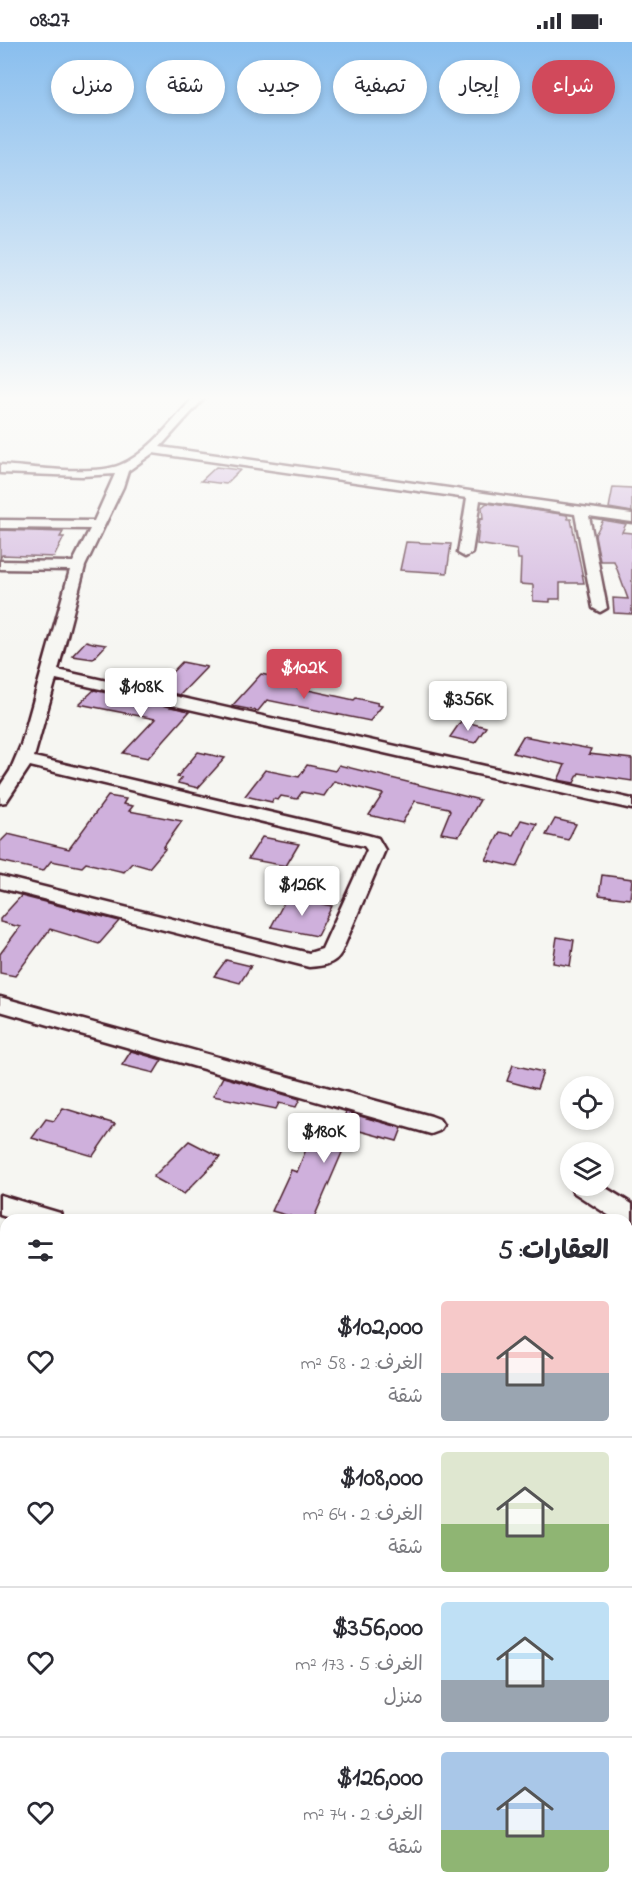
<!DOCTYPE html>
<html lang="ar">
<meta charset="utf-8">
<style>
body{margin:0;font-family:"Indie Flower","Playpen Sans Arabic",sans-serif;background:#f7f7f7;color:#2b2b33;direction:rtl;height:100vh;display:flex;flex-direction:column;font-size:22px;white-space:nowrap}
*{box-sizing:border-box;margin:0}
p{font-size:20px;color:#7c7c81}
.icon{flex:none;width:33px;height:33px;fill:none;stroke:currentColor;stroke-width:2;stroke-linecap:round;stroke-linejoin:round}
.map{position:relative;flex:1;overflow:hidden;direction:ltr}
.sheet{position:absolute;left:0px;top:1172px;width:633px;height:686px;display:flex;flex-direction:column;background:#fff;border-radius:18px 18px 0 0;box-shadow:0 3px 9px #0003;direction:rtl}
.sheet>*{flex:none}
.banner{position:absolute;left:18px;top:18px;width:597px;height:54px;direction:rtl;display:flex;gap:12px}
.fabs{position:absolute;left:560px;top:1034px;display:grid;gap:12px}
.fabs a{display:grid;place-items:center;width:54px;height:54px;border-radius:50%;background:#fff;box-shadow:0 3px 9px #0003;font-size:30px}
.price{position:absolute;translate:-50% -51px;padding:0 14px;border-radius:6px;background:#fff;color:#222;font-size:20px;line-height:39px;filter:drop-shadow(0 2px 3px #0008)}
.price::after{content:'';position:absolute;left:50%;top:36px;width:18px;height:14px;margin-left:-9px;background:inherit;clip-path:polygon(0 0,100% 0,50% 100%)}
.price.active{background:#d1495b;color:#fff}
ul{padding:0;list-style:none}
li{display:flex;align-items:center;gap:18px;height:150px;padding:0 24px}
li+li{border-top:2px solid #e1e1e2}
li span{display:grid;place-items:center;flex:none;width:168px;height:120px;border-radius:6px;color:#555}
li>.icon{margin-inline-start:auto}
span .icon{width:72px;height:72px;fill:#fffc;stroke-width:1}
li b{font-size:26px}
h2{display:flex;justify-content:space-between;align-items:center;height:72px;padding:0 24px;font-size:26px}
.tag{padding:0 21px;border-radius:27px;background:#fff;box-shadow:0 3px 9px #0003;font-size:21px;line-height:54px}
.tag.active{background:#d1495b;color:#fff}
.status{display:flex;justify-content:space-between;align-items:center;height:42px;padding:0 30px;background:#fff;direction:ltr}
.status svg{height:16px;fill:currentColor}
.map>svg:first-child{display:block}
</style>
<div class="status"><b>08:27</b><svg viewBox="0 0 49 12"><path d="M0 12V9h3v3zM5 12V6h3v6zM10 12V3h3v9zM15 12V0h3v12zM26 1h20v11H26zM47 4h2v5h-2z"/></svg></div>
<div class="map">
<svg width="632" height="1856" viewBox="0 0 632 1856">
<rect width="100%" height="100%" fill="#f6f6f2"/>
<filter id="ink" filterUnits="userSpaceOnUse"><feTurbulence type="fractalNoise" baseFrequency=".0167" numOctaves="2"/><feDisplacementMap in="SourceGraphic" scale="12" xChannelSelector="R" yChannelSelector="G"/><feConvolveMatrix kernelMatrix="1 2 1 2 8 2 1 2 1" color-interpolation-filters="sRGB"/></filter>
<g filter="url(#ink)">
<path fill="#cfb0dc" stroke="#4a1f2b" stroke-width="1.5" d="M216,425L240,428L226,442L201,439Z
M613,445L632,446V470L609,466Z
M487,461L567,473L568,477H571L584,541H560V557H550V560L533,559V543L520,542L521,517H518L517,508L477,502L480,476L483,477L482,465Z
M603,478L626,482L622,490L632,491V572L614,571L613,556L628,557L614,519H600L595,493Z
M0,488L63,490L60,495H64L54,515L2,513L0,517Z
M406,500L451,502L447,531L400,528Z
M86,599L93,601L106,603L93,617L72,614Z
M182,620L207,625L180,653L155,648Z
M261,632L280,636L276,641L354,658L356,656L378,661L377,663L382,664L370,679L267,658L258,669L232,664Z
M94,648L137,658L190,669L148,716L123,711L155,677L79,662Z
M461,679L486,685L475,701L450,695Z
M523,694L591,707L589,712L632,717V739L579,731L574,741L558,738L565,723L513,711Z
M198,710L225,716L198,746L178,741L182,736L177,735Z
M307,723L335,729L339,723L480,758L459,794L441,791L450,769L448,766L415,759L402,781L369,773L383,752L334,739L324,754L302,750L297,757L281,754L278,758L273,757L272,760L245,754L265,728L299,735Z
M108,754L126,757L123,762L133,764L129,769L182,779L163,806L165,807L149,826L132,821L124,830L86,821L82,825L51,819L43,829L0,819V800L8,792L69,807Z
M555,777L576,782L568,798L546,793Z
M521,778L537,782L517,825L486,818L500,790L513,793Z
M262,795L299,802L286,824L248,817Z
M602,833L632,837L630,857L599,853Z
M21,854L108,876L119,879L99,902L50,887L15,934L0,931V912L20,885L0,880V877Z
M287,855L332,864L317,894L271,885Z
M557,895L574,898L570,924L553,921Z
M226,918L251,924L240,941L214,934Z
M131,1009L162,1018L154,1031L122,1023Z
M513,1023L543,1030L537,1047L507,1039Z
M223,1035L300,1057L296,1065L279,1061L276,1067L213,1054Z
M63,1066L115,1082L93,1114L32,1096L46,1077L54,1079Z
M346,1070L402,1086L397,1099L356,1088L355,1093L350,1092L313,1178H303L272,1169L291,1128L297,1130L318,1077L341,1082Z
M189,1099L220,1115L184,1152L153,1135Z"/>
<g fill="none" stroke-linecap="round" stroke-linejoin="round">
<g stroke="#4a1f2b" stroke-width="5">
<path id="minor" d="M195,354H206L160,405L632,472V480L589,474L607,566L600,570L593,566L575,472L480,458L472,511L465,515L458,511L467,456L153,411L128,429L123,445L85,524L58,628L632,757V767L56,637L34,715L367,793L378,796L385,808L341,911C334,923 322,924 309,925L0,846V834L309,911L322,907L367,808L364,804L355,802L30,724L6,760L0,761V744L10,729L21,703L70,528L0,527V519L73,520L90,487L0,486V478L94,479L115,432L82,434L0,431V423C31,425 93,434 120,423C148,412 175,376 195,354Z
M0,955L431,1074L439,1077L443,1083L439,1089L431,1092L0,969Z
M570,1142L601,1143L632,1162V1185L627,1183V1178H616L573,1150Z
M0,1153L60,1171L63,1178H16L0,1173Z
M627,1316L632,1318V1344L627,1342Z
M0,1449L6,1451V1479L0,1477Z
M627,1716L632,1719V1757L627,1754Z"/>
</g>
<use href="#minor" fill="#f6f6f2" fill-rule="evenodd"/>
</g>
</g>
<linearGradient id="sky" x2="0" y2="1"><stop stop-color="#89beee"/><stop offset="0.58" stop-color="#fbfbf9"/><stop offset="1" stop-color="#fbfbf9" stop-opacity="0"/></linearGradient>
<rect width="632" height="614" fill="url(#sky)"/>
</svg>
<div class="fabs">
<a><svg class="icon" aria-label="locate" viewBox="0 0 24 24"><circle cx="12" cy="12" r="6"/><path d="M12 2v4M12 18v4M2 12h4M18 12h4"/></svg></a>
<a><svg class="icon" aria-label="layers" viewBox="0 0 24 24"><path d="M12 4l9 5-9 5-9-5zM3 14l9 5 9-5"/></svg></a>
</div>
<b class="price active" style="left:304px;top:658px">$102K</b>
<b class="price" style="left:141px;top:677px">$108K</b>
<b class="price" style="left:468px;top:690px">$356K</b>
<b class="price" style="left:302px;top:875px">$126K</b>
<b class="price" style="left:324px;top:1122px">$180K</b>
<div class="banner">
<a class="tag active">شراء</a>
<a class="tag">إيجار</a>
<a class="tag">تصفية</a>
<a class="tag">جديد</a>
<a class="tag">شقة</a>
<a class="tag">منزل</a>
</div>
<section class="sheet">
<h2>العقارات: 5<svg class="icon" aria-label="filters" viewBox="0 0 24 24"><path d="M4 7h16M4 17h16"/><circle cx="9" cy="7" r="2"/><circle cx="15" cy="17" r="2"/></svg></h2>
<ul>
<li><span style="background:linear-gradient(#f6c9c9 60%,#9aa5b1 0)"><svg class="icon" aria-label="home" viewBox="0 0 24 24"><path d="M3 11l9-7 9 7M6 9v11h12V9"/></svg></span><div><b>$102,000</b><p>الغرف: 2 · 58 m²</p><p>شقة</p></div><svg class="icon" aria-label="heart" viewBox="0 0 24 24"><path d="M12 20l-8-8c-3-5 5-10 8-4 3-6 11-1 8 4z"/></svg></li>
<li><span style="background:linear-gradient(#dfe7d0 60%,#8fb573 0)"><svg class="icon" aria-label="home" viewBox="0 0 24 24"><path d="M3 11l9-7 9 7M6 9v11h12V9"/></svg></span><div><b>$108,000</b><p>الغرف: 2 · 64 m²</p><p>شقة</p></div><svg class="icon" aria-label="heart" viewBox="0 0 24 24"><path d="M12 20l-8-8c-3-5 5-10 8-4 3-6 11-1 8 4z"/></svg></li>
<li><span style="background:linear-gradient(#bfe0f5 65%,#9aa5b1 0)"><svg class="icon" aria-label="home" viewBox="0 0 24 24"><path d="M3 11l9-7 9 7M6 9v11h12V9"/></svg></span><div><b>$356,000</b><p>الغرف: 5 · 173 m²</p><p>منزل</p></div><svg class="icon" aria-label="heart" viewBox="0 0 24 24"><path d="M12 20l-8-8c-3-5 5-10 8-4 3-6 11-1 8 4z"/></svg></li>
<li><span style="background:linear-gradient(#a9c7e8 65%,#8fb573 0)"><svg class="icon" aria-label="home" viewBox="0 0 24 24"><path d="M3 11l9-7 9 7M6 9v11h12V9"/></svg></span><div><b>$126,000</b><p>الغرف: 2 · 74 m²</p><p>شقة</p></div><svg class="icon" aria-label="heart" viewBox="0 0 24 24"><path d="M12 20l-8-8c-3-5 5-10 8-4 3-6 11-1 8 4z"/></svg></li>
</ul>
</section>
</div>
